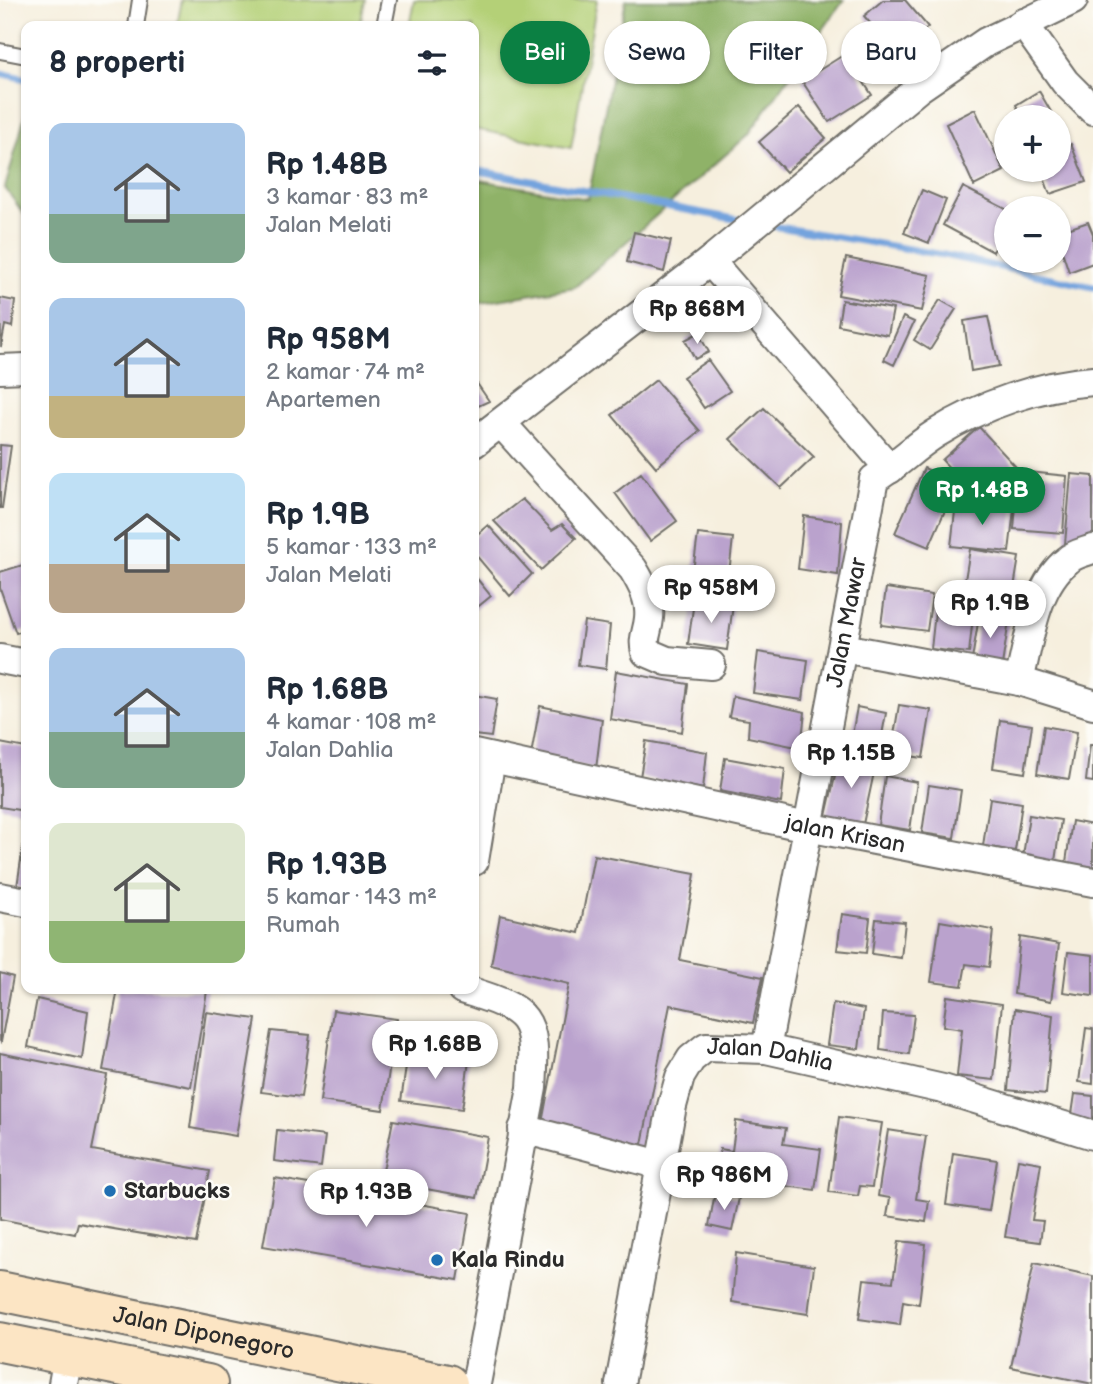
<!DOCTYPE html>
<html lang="id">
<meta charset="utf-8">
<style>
body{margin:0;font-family:"Balsamiq Sans",sans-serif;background:#f6f6f7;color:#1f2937;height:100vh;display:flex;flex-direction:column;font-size:26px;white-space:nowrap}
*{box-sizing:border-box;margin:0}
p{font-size:23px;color:#747a83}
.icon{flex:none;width:38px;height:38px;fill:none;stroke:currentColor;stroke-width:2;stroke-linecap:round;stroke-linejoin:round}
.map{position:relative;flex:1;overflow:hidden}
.sheet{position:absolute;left:21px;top:21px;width:458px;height:973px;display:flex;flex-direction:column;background:#fff;border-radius:14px;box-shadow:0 2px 5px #0004}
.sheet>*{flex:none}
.guide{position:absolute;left:500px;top:21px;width:486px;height:63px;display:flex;gap:14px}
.buttons{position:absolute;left:994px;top:105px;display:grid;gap:14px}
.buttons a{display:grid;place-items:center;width:77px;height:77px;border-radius:50%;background:#fff;box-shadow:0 2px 5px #0004;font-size:35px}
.price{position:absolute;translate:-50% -60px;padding:0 16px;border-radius:24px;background:#fff;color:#222;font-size:23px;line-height:46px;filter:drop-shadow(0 2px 4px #0008)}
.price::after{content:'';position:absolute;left:50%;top:42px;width:21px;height:16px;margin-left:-10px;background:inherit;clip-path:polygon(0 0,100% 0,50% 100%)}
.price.selected{background:#0b8043;color:#fff}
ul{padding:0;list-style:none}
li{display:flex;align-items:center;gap:21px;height:175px;padding:0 28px}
li span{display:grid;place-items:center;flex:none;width:196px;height:140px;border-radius:14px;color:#555}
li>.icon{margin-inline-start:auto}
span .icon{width:84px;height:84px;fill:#fffc;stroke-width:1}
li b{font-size:30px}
h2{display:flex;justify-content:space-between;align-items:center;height:84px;padding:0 28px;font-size:30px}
.tag{padding:0 24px;border-radius:32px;background:#fff;box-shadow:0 2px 5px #0004;font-size:24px;line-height:63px}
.tag.selected{background:#0b8043;color:#fff}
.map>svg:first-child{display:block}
</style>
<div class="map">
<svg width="1093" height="1384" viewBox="0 0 1093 1384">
<rect width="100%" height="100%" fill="#fdfcf7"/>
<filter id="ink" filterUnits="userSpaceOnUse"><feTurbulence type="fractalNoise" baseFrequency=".0143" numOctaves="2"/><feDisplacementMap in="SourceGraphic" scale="14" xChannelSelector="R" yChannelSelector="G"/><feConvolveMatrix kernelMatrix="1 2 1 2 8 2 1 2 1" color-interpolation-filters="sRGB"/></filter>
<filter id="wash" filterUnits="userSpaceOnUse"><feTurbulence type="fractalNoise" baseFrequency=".00686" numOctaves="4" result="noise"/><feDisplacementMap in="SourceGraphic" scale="28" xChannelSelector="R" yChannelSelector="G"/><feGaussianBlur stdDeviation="1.57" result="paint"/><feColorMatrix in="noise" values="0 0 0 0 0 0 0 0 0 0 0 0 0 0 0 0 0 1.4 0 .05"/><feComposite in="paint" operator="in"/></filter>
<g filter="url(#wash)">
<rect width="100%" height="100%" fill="#f6efde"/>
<path fill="#b4d077" stroke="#707e51" stroke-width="2" d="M182,0H365L360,26H177Z
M414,0H597L571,148L474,129V26H409Z"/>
<path fill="#8fb268" stroke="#5d6e4a" stroke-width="2" d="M626,0H844L748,135L575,287L474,304V179L588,199Z
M26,112V217L5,188Z"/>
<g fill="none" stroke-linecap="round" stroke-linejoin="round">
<path stroke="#73a3dd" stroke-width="7" d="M0,73L26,79
M474,170L745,221
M767,225L944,255L1093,287"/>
</g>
<g id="blocks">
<path fill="#baa2cd" d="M883,0H905L928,27L897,54L864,16Z
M845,54L872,95L829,122L802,81Z
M1039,91L1054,117H1022L1016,105Z
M799,107L826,138L786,172L759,142Z
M975,109L1004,171L974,186L946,124Z
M1071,144L1086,182L1050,194L1041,170H1059V148Z
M963,187L1006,209V228L993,252L943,225Z
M922,190L946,200L929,243L904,233Z
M1088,222L1093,234V263L1069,272L1059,242V232Z
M634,232L671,241L664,272L627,262Z
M846,258L930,275L922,311L838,295Z
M0,298L15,301L12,327L5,325L1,347Z
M842,300L893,309L888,335L838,325Z
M940,300L956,309L930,350L914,340Z
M903,317L914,322L894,365L884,360Z
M988,317L999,366L971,371L964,321Z
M698,333L709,352L695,359L685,340Z
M708,360L730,391L704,408L683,377Z
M474,379L489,401L474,408Z
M656,380L700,431L656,467L612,415Z
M764,408L814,457L781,488L730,439Z
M979,427L1016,467L979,500L942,460Z
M0,445L11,446L2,508H0Z
M924,468L957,483L929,547L895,533Z
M1019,471L1067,476L1063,533L1014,529Z
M641,473L677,521L650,541L615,493Z
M1071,474L1093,476V547L1065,544Z
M522,499L552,530L562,524L576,538L541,570L494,521Z
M956,503L1014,509L1009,552L951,546Z
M804,516L842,522L838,575L798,569Z
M488,525L532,574L510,596L474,553V537Z
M698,534L733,538L727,591L691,586Z
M970,549L1019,557L1012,600L963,592Z
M26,564V630L16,633L0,588V572Z
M474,575L491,596L474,610Z
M886,588L932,595L927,631L881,625Z
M694,601L733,605L727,650L688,644Z
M936,603L974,607L969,653L931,649Z
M980,610L1010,615L1001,671L971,666Z
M584,621L610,625L606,669L578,665Z
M758,652L808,660L803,700L753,693Z
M616,671L688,684L682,732L610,719Z
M474,695L497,699L491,737L474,735Z
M733,696L805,712L801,748L748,737L749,720L729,717Z
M899,705L931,710L923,758L891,753Z
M540,706L602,719L596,769L531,755Z
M857,707L886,713L878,757L849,752Z
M1000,720L1032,725L1025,773L993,768Z
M1044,726L1077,732L1069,779L1037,774Z
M646,741L707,752L703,789L640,777Z
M0,743L26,748L25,811L0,807Z
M1090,745H1093V782L1086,781Z
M840,755L876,763L863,824L826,816Z
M725,758L785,769L781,803L720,791Z
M885,776L917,782L910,830L878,825Z
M929,785L961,790L954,838L922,833Z
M990,798L1022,803L1015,851L983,846Z
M1029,815L1061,820L1054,868L1022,863Z
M1072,821L1093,825V874L1065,869Z
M25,832H26V889L17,887Z
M594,855L695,874L680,960L763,977L753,1023L670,1005L641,1149L541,1128L569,984L491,965L500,915L579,933Z
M842,914L870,918L866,953L837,950Z
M876,919L905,922L901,958L872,954Z
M940,921L993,930L989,967L966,964L962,986L931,982Z
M1020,937L1059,944L1051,1001L1014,994Z
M1068,952L1093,955V996L1063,992Z
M0,973L13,977L1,1042L0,1041Z
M118,989L207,991L191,1087L103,1070Z
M947,996L1002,1004L994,1080L957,1076L962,1029L943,1026Z
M37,999L88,1011L82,1059L28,1047Z
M833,1003L864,1009L859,1049L827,1045Z
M1015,1009L1053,1015L1046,1094L1008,1090Z
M333,1010L397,1019L383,1110L320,1101Z
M206,1012L256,1019L236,1136L190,1128Z
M883,1013L914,1015L909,1054L880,1050Z
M1086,1028L1093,1029V1084L1079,1082Z
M271,1031L310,1035L301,1097L261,1092Z
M0,1053L107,1075L92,1150L210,1171L196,1243L78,1223L75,1234L0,1219Z
M408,1053L469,1061L462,1109L401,1101Z
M1075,1094L1093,1096V1124L1071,1121Z
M839,1117L882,1123L872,1187L860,1186L858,1196L829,1192Z
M393,1120L488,1137L477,1198L381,1181Z
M736,1121L786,1128L783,1144L821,1149L815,1190L717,1177L720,1149L732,1151Z
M277,1130L325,1136L321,1167L274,1161Z
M888,1130L926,1136L916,1199L929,1201L926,1222L887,1216L890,1198L878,1196Z
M953,1153L997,1160L989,1211L946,1205Z
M1018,1159L1041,1163L1032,1220L1043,1221L1040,1242L1005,1237Z
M275,1178L470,1213L458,1280L263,1246Z
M715,1193L739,1198L732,1231L709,1226Z
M899,1241L926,1244L919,1304L903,1301L900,1325L859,1319L864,1279L893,1282Z
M736,1253L814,1266L808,1314L732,1302Z
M1034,1263L1093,1276V1384L1011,1367Z"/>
</g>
</g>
<g filter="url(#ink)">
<use href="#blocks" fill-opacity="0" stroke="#72706a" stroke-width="2"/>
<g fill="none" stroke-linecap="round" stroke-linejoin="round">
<g stroke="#72706a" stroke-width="18">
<path id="service" d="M136,26L140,0
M384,26L389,0
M0,51L26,56"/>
</g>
<g stroke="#72706a" stroke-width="32">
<g id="minor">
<path d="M1023,23L1065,82L1093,110"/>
<path d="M710,261L890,469"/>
<path d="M0,369L26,368"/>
<path d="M502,424L633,569C642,584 651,600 649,618C648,632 642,638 646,652L667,661L711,665"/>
<path d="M474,443L710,261L919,88L986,42L1073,0"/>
<path d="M843,648L1019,681C1029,643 1034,586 1068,560C1074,554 1085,552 1093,549"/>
<path d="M0,659L26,664"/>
<path d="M1019,681L1093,704"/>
<path id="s1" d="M474,754L807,827L1093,882"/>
<path d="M474,861L491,758"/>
<path d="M0,897L26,902"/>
<path d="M462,989C530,1010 537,1015 532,1088L476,1384"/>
<path id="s2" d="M766,1049L874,479C896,466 913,448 935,434C981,405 1039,385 1093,381"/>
<path d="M523,1129L661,1165"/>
<path d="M63,1384L68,1356"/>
<path id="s3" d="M620,1384L672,1106L680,1077L691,1059L706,1047L766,1049L943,1089L1093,1135"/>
</g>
</g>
<g stroke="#72706a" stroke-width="42">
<g id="secondary">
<path id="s4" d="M0,1291L448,1384"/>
<path d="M0,1342L208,1384"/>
</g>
</g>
<use href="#service" stroke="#fff" stroke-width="14"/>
<use href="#minor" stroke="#fff" stroke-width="28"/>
<use href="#secondary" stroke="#fce5c4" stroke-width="38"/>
</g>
</g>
<g fill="#1f6fb2" stroke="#fdfcf7" stroke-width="2.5">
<circle cx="110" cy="1191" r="7"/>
<circle cx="437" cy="1260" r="7"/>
</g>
<g text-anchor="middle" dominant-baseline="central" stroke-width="5" stroke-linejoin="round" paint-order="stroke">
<g font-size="23" fill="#2b2b2b" stroke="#fdfcf7">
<text stroke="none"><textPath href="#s2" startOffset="434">Jalan Mawar</textPath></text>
<text stroke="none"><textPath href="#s1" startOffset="380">jalan Krisan</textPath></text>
<text stroke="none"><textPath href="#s3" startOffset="418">Jalan Dahlia</textPath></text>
<text stroke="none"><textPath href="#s4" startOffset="208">Jalan Diponegoro</textPath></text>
</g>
<g font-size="23" font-weight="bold" fill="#2b2b2b" stroke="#fdfcf7" text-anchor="start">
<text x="124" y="1191">Starbucks</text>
<text x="451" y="1260">Kala Rindu</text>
</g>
</g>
</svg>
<div class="buttons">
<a>+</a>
<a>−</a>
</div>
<b class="price" style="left:697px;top:346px">Rp 868M</b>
<b class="price selected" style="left:982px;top:527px">Rp 1.48B</b>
<b class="price" style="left:711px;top:625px">Rp 958M</b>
<b class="price" style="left:990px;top:640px">Rp 1.9B</b>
<b class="price" style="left:851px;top:790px">Rp 1.15B</b>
<b class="price" style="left:435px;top:1081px">Rp 1.68B</b>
<b class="price" style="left:724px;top:1212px">Rp 986M</b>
<b class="price" style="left:366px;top:1229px">Rp 1.93B</b>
<div class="guide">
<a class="tag selected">Beli</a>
<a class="tag">Sewa</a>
<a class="tag">Filter</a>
<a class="tag">Baru</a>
</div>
<section class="sheet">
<h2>8 properti<svg class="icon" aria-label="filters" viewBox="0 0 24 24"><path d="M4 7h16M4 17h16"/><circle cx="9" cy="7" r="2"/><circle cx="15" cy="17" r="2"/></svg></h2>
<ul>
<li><span style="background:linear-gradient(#a9c7e8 65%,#7fa58c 0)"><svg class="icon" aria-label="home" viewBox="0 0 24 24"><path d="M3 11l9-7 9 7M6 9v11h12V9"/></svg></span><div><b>Rp 1.48B</b><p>3 kamar · 83 m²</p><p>Jalan Melati</p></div></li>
<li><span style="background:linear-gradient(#a9c7e8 70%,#c2b280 0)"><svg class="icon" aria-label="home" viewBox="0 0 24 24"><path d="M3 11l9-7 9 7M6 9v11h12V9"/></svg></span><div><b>Rp 958M</b><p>2 kamar · 74 m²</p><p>Apartemen</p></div></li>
<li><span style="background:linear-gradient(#bfe0f5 65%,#b9a48a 0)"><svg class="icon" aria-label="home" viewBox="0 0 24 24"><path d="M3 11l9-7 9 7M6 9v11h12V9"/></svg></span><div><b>Rp 1.9B</b><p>5 kamar · 133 m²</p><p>Jalan Melati</p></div></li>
<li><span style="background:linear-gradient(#a9c7e8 60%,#7fa58c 0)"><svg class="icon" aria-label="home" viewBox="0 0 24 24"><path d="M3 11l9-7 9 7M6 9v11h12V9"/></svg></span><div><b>Rp 1.68B</b><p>4 kamar · 108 m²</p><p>Jalan Dahlia</p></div></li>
<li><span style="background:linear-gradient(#dfe7d0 70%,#8fb573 0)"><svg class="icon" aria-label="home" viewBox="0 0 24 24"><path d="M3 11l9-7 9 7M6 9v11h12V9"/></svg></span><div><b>Rp 1.93B</b><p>5 kamar · 143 m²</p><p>Rumah</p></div></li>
</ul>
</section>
</div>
